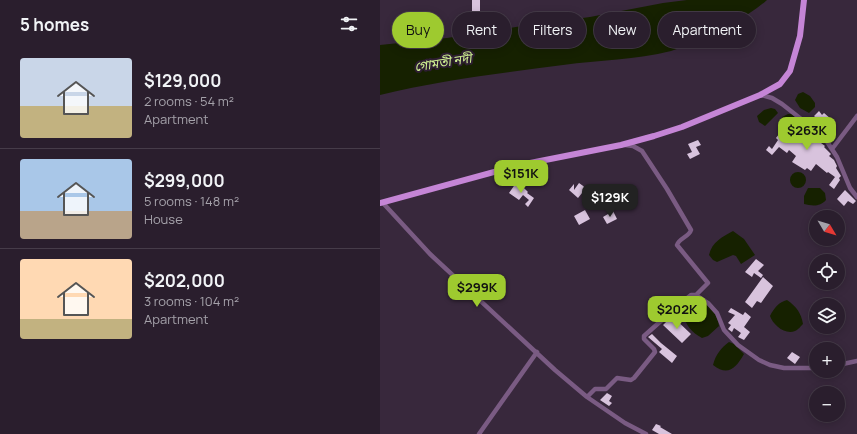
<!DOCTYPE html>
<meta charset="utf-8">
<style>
body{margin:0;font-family:Manrope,"Noto Sans Bengali",sans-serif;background:#322735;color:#f1f3f6;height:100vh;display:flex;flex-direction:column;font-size:15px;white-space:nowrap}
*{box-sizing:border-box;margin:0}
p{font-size:13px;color:#a5a2aa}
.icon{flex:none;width:22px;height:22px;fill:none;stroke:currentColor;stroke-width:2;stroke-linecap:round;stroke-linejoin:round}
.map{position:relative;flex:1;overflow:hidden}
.sheet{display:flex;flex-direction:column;background:#2a1e2d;width:380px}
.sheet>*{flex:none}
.hud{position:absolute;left:12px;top:12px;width:380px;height:36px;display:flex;gap:8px}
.needle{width:26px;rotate:128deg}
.tools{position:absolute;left:429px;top:210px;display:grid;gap:8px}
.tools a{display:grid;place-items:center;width:36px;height:36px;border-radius:50%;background:#2a1e2d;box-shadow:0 2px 10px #0003,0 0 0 1px #463c49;font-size:20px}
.price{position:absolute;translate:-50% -34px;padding:0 9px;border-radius:8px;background:#9eca2f;color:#111;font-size:13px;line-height:26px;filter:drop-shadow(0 1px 2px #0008)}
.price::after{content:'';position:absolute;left:50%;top:24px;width:12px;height:9px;margin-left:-6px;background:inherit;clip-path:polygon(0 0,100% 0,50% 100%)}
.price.current{background:#222;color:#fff}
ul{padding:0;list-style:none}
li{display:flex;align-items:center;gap:12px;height:100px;padding:0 20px}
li+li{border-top:1px solid #463c49}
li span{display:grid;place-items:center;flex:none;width:112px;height:80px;border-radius:4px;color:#555}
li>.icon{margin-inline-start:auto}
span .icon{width:48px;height:48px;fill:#fffc;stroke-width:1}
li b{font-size:17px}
h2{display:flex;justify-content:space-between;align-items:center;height:48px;padding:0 20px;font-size:17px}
.pill{padding:0 14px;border-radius:18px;background:#2a1e2d;box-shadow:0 2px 10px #0003,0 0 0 1px #463c49;font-size:14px;line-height:36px}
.pill.current{background:#9eca2f;color:#111}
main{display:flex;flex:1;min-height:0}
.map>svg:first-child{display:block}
</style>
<main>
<section class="sheet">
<h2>5 homes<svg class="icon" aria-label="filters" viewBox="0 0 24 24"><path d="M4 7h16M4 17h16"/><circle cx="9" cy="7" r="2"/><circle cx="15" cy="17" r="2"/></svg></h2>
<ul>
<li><span style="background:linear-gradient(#c9d6e8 60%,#c2b280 0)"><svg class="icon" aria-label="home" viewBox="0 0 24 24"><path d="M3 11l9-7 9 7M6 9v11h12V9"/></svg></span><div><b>$129,000</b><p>2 rooms · 54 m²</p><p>Apartment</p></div></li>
<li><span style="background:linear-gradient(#a9c7e8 65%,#b9a48a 0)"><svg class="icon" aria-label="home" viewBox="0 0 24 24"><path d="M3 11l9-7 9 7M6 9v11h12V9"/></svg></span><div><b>$299,000</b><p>5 rooms · 148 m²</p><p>House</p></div></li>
<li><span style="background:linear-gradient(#ffd9b3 75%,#c2b280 0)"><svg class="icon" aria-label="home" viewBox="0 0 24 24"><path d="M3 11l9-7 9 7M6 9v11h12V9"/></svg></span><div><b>$202,000</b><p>3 rooms · 104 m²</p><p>Apartment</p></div></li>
</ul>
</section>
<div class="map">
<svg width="477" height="434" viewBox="0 0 477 434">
<rect width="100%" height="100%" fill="#38283c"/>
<path fill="#162100" d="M307,0H387C367,18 343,28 319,39C310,43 301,48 291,51C256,60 219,60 183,65C122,73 60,80 0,95V45L67,38L142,26L210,17L283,3Z
M423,92L430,96L435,103V107L429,113L420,108L415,100L418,94Z
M391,108L395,109L398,113L385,126L379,122L377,116L384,110Z
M408,114H413L421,120L418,126L412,128L402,122V117Z
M410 180a8 8 0 1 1 16 0a8 8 0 1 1-16 0Z
M428,188H440L445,193L446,200C440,207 432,206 424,204V196Z
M353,231L364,239L375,255L361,264L356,256L353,255L337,262L333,260L329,255C332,242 342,237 353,231Z
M318,300C330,305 337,313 339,326L328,336L322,338C304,329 296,309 318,300Z
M407,300C417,307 421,313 423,324C421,326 418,330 415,331C405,335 393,325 390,316C394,308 399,302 407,300Z
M349,342L354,344L364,354C356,368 348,377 333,365C336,354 341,348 349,342Z"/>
<path fill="#d8c3dd" d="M92,0H100V29H92Z
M439,111L442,115L444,113L451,119L441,130L434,124L438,120L434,116Z
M405,126L414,133L419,127L425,131L427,128L441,140L442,141L441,143L445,146L444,147L451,154L449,156L454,160L457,166L456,168L461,176L459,178L460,180L454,189L449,185L455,177L448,172L447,173L436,164L431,171L427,168L425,170L412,162L416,156L409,150L407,153L399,147L392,155L386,150L389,146L392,149L398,140L396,138Z
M318,140L321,145L316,147L320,154L310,159L307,154L312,152L308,144Z
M136,183L141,187L142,186L148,192L147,193L154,198L148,207L145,204L149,200L143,195L139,200L129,193Z
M199,183L206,188L198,198L189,190L194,184V190Z
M210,190L218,197L223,190L228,194L220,203L207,193Z
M465,190L476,201L473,204L468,201L464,206L457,199Z
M205,210L210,219L199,225L194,216Z
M233,211L237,219L227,224L223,217Z
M376,259L384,265L378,271L383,275L381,278L374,273L372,277L365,272Z
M383,277L393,286L381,303L377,301L372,308L365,302Z
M351,308L363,315L365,312L371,317L364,327L370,332L364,340L358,337L361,333L354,328L352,332L348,329L351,325L348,323L355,315L348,312Z
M292,316L311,334L302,343L283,325Z
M272,334L281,343L297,356L292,363L279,352L282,349L268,337Z
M412,352L420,357L415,364L407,358Z
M227,393L232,396L229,401L232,403L229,406L220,400Z
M276,424L281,426L280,427L292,434H279L272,430Z"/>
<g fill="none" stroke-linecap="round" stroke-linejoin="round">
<path stroke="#7a5b83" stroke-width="4.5" d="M381,95L392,98L402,104L444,137L457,157L470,188L477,197
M245,145L253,146L262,151L287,189L311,230C309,237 299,238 297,245L328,283L316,295
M452,149L477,116
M3,203L50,254L175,370L207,397L245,423L266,434
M458,365L477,361
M207,397L215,389H226L237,378L251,380L254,378L275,352L274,349L264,339V336L300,304L311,295H316L328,303L337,313L344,330L358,345L379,360L390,365L404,368H436
M99,434L157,352"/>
<path stroke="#c585d6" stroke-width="6" d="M0,203L140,165L241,145L274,136L302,127L380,95L400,84L410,71L420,36L424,0"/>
</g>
<g text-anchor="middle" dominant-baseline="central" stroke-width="4" stroke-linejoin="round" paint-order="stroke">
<g font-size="13" font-style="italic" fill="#d1f393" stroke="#2e1e32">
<text transform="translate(63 62) rotate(-9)">গোমতী নদী</text>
</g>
</g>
</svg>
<div class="tools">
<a><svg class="needle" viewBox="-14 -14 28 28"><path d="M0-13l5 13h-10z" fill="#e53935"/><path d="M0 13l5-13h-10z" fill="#a5a2aa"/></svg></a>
<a><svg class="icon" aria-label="locate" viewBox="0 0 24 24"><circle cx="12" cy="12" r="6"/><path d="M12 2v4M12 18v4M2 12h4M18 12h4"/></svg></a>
<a><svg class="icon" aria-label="layers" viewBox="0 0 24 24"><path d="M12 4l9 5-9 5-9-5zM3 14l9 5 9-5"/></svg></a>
<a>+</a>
<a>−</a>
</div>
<b class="price" style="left:427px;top:151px">$263K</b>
<b class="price" style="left:141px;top:194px">$151K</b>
<b class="price current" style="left:230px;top:218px">$129K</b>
<b class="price" style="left:97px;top:308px">$299K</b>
<b class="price" style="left:297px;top:330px">$202K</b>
<div class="hud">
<a class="pill current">Buy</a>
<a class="pill">Rent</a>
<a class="pill">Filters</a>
<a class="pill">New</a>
<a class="pill">Apartment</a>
</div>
</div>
</main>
